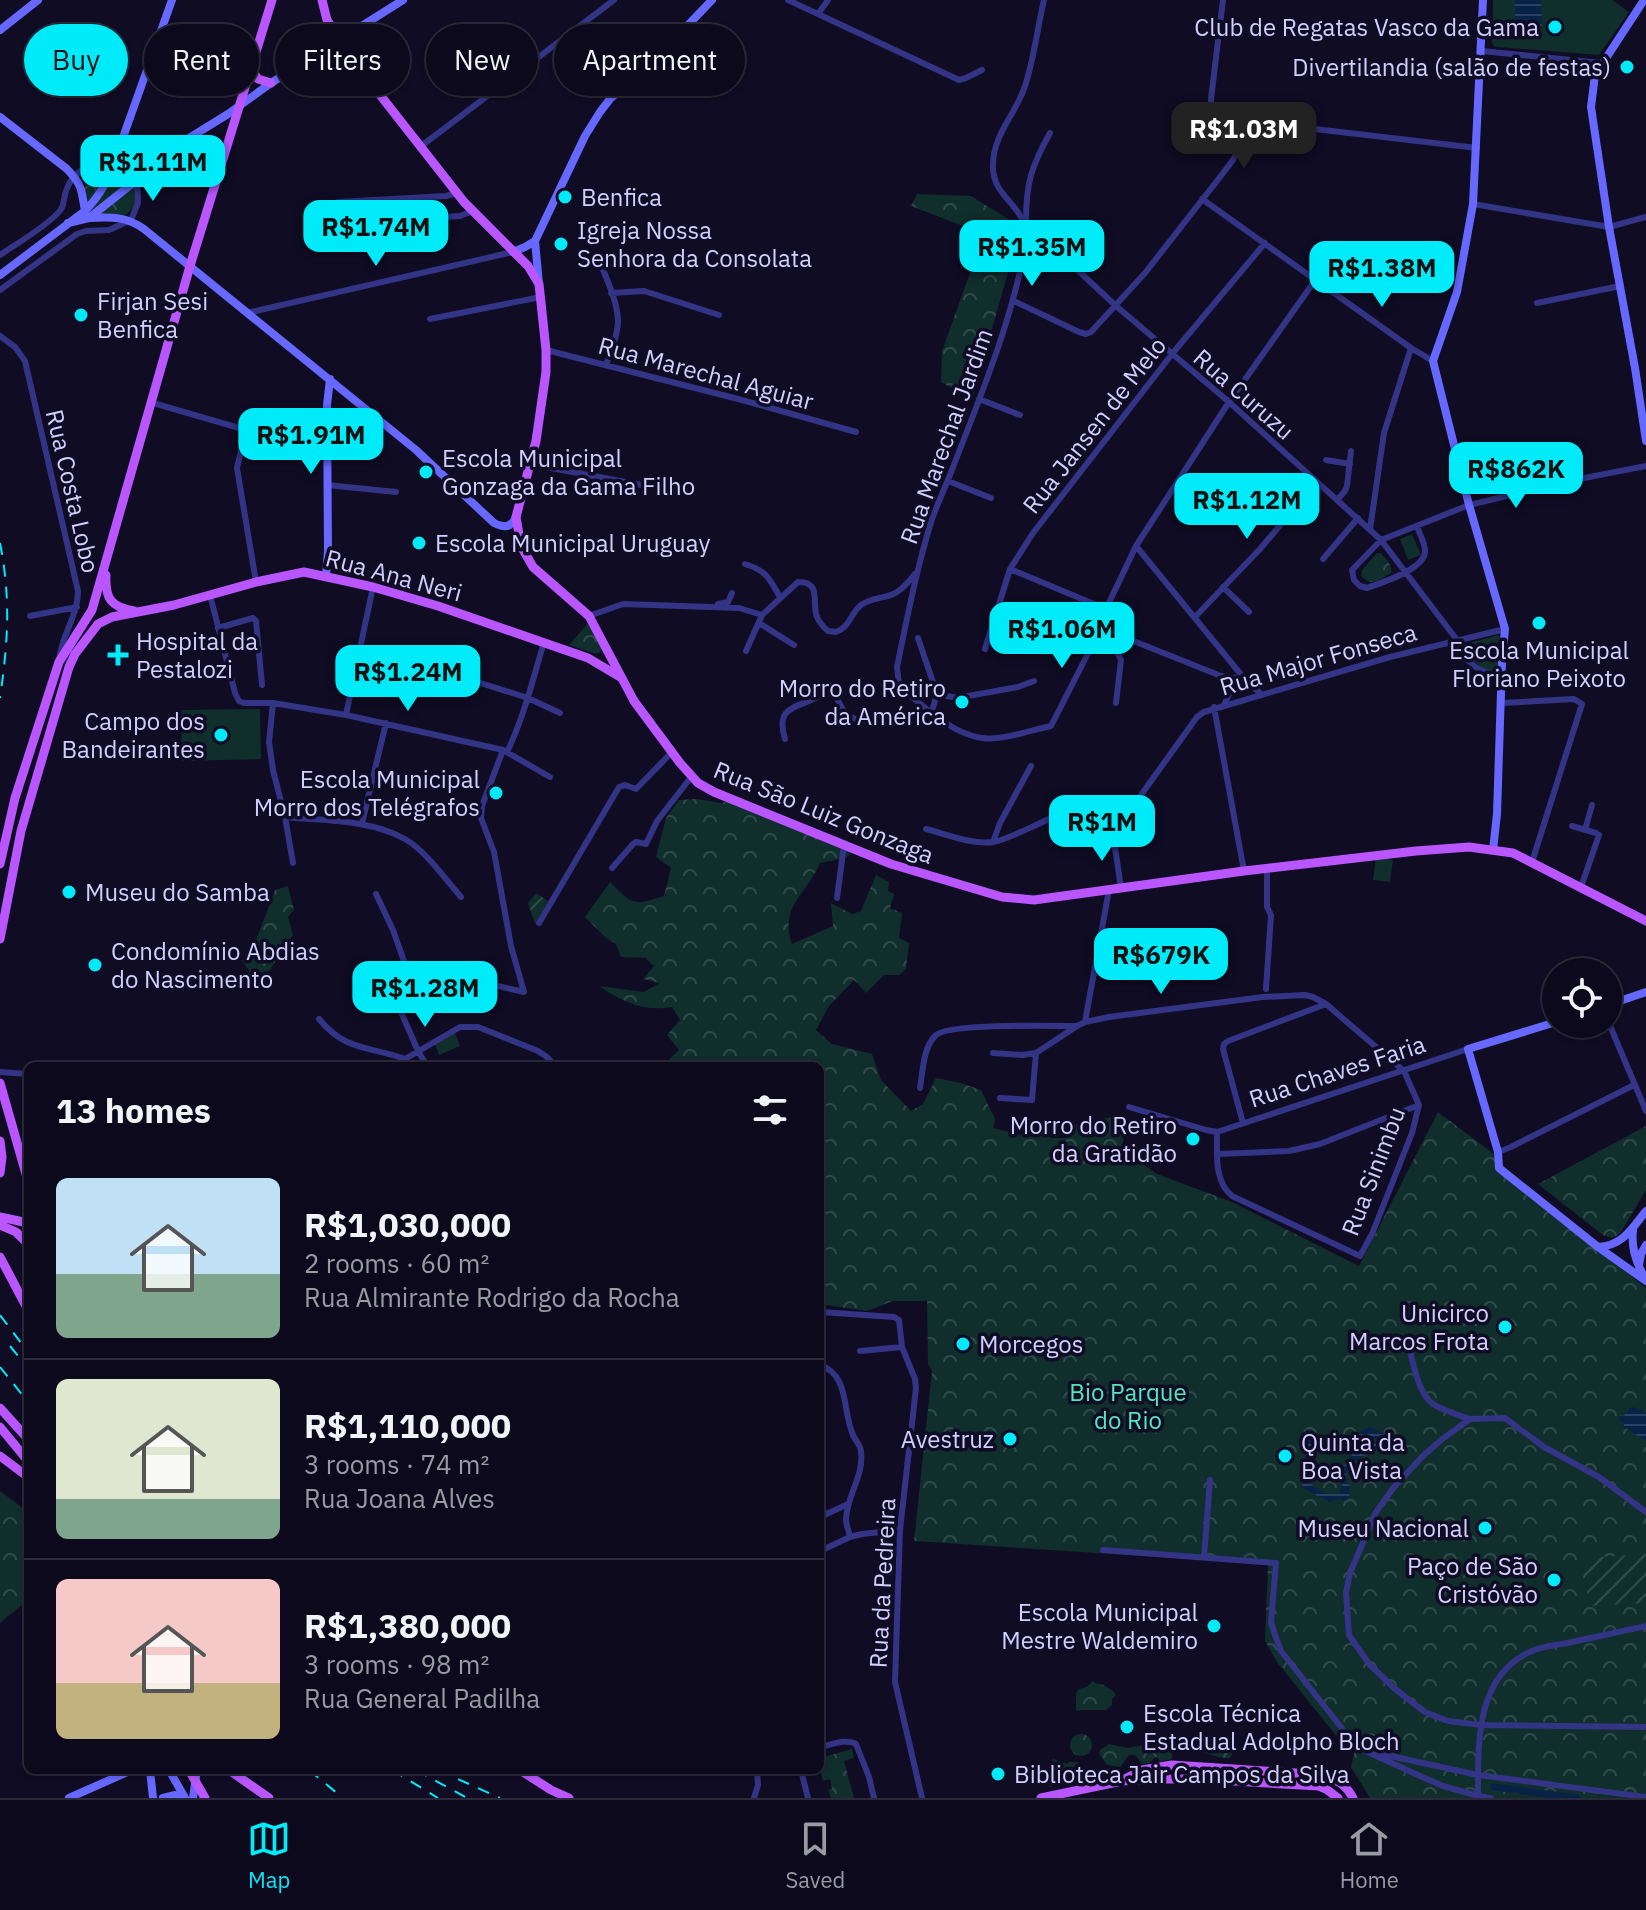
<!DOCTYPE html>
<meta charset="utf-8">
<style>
body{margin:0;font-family:"IBM Plex Sans",sans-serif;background:#191728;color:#f1f3f6;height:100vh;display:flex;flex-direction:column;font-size:30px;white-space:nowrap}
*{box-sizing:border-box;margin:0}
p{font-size:26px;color:#9a9aa3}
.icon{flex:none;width:44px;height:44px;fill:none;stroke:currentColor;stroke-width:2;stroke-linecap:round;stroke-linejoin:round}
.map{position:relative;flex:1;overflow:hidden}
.panel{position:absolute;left:24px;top:1062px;width:800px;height:712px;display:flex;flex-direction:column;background:#0b091b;border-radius:12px;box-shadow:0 2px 6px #0004,0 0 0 2px #2b2a3a}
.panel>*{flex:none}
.top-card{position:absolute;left:24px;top:24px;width:800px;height:72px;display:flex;gap:16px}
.fabs{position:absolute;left:1542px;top:958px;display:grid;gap:16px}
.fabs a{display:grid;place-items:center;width:80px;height:80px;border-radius:50%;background:#0b091b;box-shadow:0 2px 6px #0004,0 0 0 2px #2b2a3a;font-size:40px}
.price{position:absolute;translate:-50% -68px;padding:0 18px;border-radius:16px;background:#00ebfa;color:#111;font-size:26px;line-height:52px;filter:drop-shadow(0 2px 4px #0008)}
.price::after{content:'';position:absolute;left:50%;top:48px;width:24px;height:18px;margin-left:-12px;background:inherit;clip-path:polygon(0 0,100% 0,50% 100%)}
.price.selected{background:#222;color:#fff}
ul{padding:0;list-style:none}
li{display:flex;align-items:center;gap:24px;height:200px;padding:0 32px}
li+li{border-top:2px solid #2b2a3a}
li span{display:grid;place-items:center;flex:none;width:224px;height:160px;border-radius:12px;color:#555}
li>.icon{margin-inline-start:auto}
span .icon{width:96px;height:96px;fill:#fffc;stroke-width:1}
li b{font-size:34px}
h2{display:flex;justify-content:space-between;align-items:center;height:96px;padding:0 32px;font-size:34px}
.tag{padding:0 28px;border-radius:36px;background:#0b091b;box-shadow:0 2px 6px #0004,0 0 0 2px #2b2a3a;font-size:28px;line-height:72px}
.tag.selected{background:#00ebfa;color:#111}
.menu{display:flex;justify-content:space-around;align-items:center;height:112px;border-top:2px solid #2b2a3a;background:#0b091b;font-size:22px;color:#9a9aa3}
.menu a{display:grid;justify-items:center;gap:4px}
.menu .selected{color:#00ebfa}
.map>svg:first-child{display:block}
</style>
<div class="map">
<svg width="1646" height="1798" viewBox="0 0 1646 1798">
<defs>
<pattern id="forest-crowns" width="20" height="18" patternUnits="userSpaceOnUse" patternTransform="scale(2)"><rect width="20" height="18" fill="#0f2e2c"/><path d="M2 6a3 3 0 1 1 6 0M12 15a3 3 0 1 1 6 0" fill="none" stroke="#314b4c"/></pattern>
<pattern id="garden-furrows" width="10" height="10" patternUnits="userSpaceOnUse" patternTransform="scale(2)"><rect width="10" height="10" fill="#0f2e2c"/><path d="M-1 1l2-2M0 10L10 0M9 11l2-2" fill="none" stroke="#314b4c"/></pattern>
<pattern id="water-rules" width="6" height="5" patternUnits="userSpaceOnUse" patternTransform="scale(2)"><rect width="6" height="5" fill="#082247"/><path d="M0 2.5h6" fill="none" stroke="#2b4163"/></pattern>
</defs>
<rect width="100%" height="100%" fill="#0f0c24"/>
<path fill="#0f2e2c" d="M1493,0H1612L1629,12L1599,55L1498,47L1494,46L1492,42Z
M1412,534L1421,555L1408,560L1400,539Z
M260,709L261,759L182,761L181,710Z
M1376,857L1393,860L1390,882L1373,880Z
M455,1033L460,1046L439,1055L434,1042Z"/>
<path fill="url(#forest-crowns)" d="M84 192a27 27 0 1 1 54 0a27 27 0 1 1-54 0Z
M917,194L971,196L1021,227L972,399L941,382L942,351L984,234L911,206Z
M1377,553H1381C1386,559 1393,565 1391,573C1380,579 1372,588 1361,576L1362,570Z
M590,621L602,648L599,653H593L569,645Z
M1498,635L1501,639L1495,645L1500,650L1499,668L1496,672L1482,668L1466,653V644Z
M696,799L721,803L736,799L848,848L850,855L845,858L820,863C807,894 779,906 792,944L833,926L831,903L852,914L861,911L876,875L889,882L888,891L894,894L890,908L902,913L899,938L909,943L906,969L899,975H884L866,993L854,980L829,1006L816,1030L832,1044L872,1054L881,1080L911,1111L923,1104L936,1078L961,1083L981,1090L995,1119L993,1128L1029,1137L1041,1130L1051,1138H1066L1072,1125L1117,1116V1123L1124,1130L1122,1154L1137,1160L1157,1174L1232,1202L1359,1266L1438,1112L1494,1154L1497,1167L1646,1288V1798H1370L1351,1767L1355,1750L1343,1743L1334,1733L1277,1662L1265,1641L1268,1564L914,1541L932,1371L928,1364L927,1301H893L867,1311L820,1304V1066H662L679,1050L667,1035L680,1020L672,1007C646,1012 621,1002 599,986L644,992L660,983L643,979L654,966L645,958L621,957L616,944L606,938L585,917L610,882C633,905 633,906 664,896L671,868L656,857L666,818L679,800Z
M288,886L294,910L288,917L293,935L267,974L249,983V970L242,961L257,938L275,890Z
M1646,1126V1190L1621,1232C1615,1238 1612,1239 1603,1235L1538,1184Z
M0,1491L28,1512V1600L0,1623Z
M1092,1681L1097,1684H1102L1113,1691L1116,1695L1112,1699V1705L1106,1710H1082L1076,1711V1694L1079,1689L1087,1687Z
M1070 1745a11 11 0 1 1 22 0a11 11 0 1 1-22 0Z
M1171,1737L1178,1739L1192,1738L1204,1741L1234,1745L1235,1748L1230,1758H1225C1207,1756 1192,1743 1173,1750L1172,1759L1160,1762L1158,1758L1156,1757L1149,1763L1142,1764L1135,1755H1129L1120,1767L1107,1765L1099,1754L1100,1750L1109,1744L1128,1748L1149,1744L1157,1747L1163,1746L1167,1738Z
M852,1749L854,1758L844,1761L854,1798H831L828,1790L832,1789L830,1779L823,1781L820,1769V1758Z
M1053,1759L1067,1764L1069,1762H1078L1080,1767V1771L1086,1777L1050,1787L1045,1775Z"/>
<path fill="url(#garden-furrows)" d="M536,893L548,901L535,924L528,903Z
M1646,1554V1603L1588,1606L1585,1558Z"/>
<path fill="url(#water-rules)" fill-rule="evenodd" d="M1515,0H1541L1542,26H1515Z
M1633,1407L1646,1412V1441L1624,1427V1424L1619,1420L1620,1415L1624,1416L1630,1408Z
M1370,1427L1385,1434L1388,1442L1383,1449C1367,1454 1335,1464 1350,1486L1349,1497L1346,1501L1340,1499L1329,1502L1305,1489L1302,1485L1304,1482L1306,1429C1317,1433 1325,1443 1335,1444ZM1366,1434L1377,1440C1366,1454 1352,1446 1344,1467L1337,1471L1342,1485L1339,1494C1325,1495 1315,1490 1306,1479L1308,1449L1314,1442C1322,1441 1331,1448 1338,1451L1348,1443H1357L1361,1436Z"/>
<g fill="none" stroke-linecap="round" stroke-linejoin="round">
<path stroke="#082247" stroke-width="7" d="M1494,1787L1577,1798"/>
<path stroke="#343486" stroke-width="6" d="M788,0L959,80L966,78L982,70
M1044,0C1037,29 1034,61 1024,89C1014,116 992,137 993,167C993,202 1033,205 1025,248C1011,322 982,393 955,462C948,481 939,500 932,519C917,567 907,618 897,667L899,683L902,688C923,707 953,734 982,738C1001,741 1031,730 1051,726L1101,628L1106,609L1136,546L1229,402L1316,279
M1223,0L1211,99C1210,120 1229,118 1246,121L1477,148
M818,14L828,0
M1482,51L1601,63
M1050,133C1031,167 1026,183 1026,222L1115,305L1229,402L1381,540L1457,640C1466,662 1476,673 1501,675
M420,147L614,0
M1202,199L1411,348L1433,361
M338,202L446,196L457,193
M1473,204L1609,227L1646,217
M400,220L460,216L473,211
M0,255C19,242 41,230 57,214C65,207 63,200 66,191C73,168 96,162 116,157
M598,258C606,277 617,300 618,320C618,335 611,351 606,365
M0,290L77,234L86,231L109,230L131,220L138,203L137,179
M611,293L644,291L719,315
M1014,301L1079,332L1086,334L1091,332L1145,273L1220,177L1233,160L1242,141L1246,121
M1537,303L1620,286
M247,313L513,252
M430,319L541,297
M0,336L15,347L25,361L78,591C78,616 61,636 59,660
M546,350L742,400L856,432
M979,399L1020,415
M153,403L326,453
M246,430L237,468L256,582
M1326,460L1350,464
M530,464L652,487
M948,481L991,498
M327,485L396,492
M1337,500L1345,491L1347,486L1351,451
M1417,526C1419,533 1425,543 1425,551C1426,569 1381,583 1367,588L1360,586L1354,580L1352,570L1381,540L1469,505L1574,480L1646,466
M1370,529L1384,433L1411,348
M1136,546L1243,677L1262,695
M1323,559L1358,518
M745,564C767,571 769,578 780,597
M1010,569L1106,609
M1223,587L1249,612
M210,595L235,693L239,701L244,703H273L346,715L503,750L550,777
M718,604L728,602L732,593
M30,616L77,607
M589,616L623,604L739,608L762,615
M1195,617L1260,549L1317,482
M759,623L794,645
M218,628L253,618L256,621L262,685
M1101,628L1221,676L1232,678L1243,677
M1106,630L1121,660L1116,703
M918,638L937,694
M985,649L1010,569L1033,533L1172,354L1265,243
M746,651L762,615L798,582C820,582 813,598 816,614C818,621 822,626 828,631L836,632C850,627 850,614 861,605C872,597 886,599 897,592C904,588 910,580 915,574
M452,674L528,698L560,713
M273,703L269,742L273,770L285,817L293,863
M1501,703L1574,699L1582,704L1532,862
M1224,705L1231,690L1232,678
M1214,707L1244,871
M346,715L373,587
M785,739C777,712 788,709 809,701C818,697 824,693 834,693C839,702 843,714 853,718C867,725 915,716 931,714L937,694L957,698L1018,687L1034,681
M507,752C524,717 533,679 544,642
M285,817C324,821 369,819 405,839C426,851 445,879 461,897
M362,823L386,723
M1572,826L1596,833L1599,835L1581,887
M926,829C946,834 972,845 993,842C1017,839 1079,797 1096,809C1104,813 1109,827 1113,834
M1585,830L1592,805
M993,842L1000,823L1031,766
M612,868L633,844L636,842L646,844L657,821L692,776
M1121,888L1113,834L1197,717L1204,712L1390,657L1505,629
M376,894L393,930L416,995
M837,898L844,845
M539,923L619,787L625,785L636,789L672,752
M1266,989L1271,915L1267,907V869
M319,1019C346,1052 370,1046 405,1059L460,1027H478L538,1051L547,1057L555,1066
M1608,1021L1646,1111
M1085,1022L1109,890
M993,1053L1022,1055L1036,1053L1077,1026L1085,1022L1109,1017L1263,997L1305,995L1313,997L1326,1004L1404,1071L1419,1105L1412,1133L1372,1234L1360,1256L1232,1196C1214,1182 1217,1153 1217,1132
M427,1066L418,1051L398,1005C411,996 434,985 449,981C467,977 505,988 524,992L511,946L494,852L481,818L482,806L503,750
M0,1072L28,1074
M920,1088C923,1071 923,1047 936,1035C950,1023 1053,1026 1077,1026
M1000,1098L1032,1100L1036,1053
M1129,1107L1206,1130L1217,1132L1468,1049
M1243,1123L1223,1049L1224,1044L1228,1041L1326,1004
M1498,1152L1511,1147L1634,1085
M1218,1154L1289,1151L1320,1144L1419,1105
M820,1312L894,1317L899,1320L902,1347L915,1379L916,1388L900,1530L895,1682L922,1798
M1408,1344C1413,1361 1418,1394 1433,1404C1444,1411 1458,1415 1470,1419
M860,1351L902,1347
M820,1365C850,1375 842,1411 853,1435C855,1441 861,1445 861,1452C864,1476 847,1495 846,1519C846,1525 849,1531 850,1537L862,1534L900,1530
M820,1451L822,1462L820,1473
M1646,1512L1599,1477L1544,1447L1505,1418L1470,1419L1441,1440L1423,1456L1394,1487L1376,1512L1350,1573L1346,1593L1349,1635L1369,1664L1395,1689L1425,1712L1448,1721L1481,1725L1646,1727
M820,1517L848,1504
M1103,1550L1276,1563L1271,1622L1275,1635L1281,1651L1344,1731L1363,1750L1418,1775L1443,1786L1478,1796L1491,1798
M820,1551L850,1537
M1204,1557L1210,1480
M820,1696L822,1695
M820,1747C831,1745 846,1738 856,1744L869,1777L874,1798
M1377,1753L1478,1775L1646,1797
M801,1770L808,1798
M1478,1796C1478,1744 1475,1675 1532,1651C1543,1646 1556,1645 1568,1643C1594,1637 1620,1632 1646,1626
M754,1798L758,1785L757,1770"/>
<path stroke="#6668ff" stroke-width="8" d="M1483,0L1473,204L1457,292L1433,361L1469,505L1505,629L1502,662L1497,814L1493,850
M1644,0L1595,75L1591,107L1609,227L1635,368L1646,441
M0,30L38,0
M0,117L67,169C83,186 81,189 85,211
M116,158L121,166L128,168L169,149
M89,218C111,217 126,216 144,229L416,450L494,523C504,528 511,528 516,517
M68,223L89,218L148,171L173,148L228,114L271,83L403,0
M535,241L539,284
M513,252L525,247L535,241L585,136L600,112L610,99L666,48L712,0
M0,275L85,211C102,193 108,180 116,157L172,0
M326,576L328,551L327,405L330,379
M1608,1005L1646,992
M1556,1022L1468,1049L1498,1152L1499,1168L1598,1247L1646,1281
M1633,1230C1631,1247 1636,1263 1645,1278
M1598,1247C1623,1246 1632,1228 1646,1211
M1639,1265L1641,1254L1646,1245
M150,1770L153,1798
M169,1770L185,1798
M69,1798L132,1770
M163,1798L175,1795L184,1798
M193,1798L197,1770"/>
<path stroke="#b956ff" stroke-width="9" d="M322,0L327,20L359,68L464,202L528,266L539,284L546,350V372L536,441L516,517L521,546L533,567L589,616L634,701L680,763L698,783L714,792L891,864L1002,897L1034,900L1244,871L1416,851L1469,847L1513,853L1646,921
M251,69L258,79L271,83
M106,575C105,599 111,607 134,611
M0,864L15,798L59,662L92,610L190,266L272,0
M0,939L21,831L69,667L75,654L98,624L112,617L174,605L256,582L304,572L373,587L438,606L588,658L620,677
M0,1083L28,1181
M0,1141L2,1157L0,1173
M0,1217L28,1223
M0,1225L16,1232L28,1244
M0,1257L28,1310
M0,1408L28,1439
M0,1427L28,1461
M0,1456L28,1477
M189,1770L205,1798
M229,1770L269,1798
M520,1770L551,1790L569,1798
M1125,1779L1142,1770L1172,1765L1311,1774C1330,1776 1344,1781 1353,1798
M1041,1798L1122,1781L1148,1779H1199L1319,1786L1326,1789L1338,1798"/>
<path stroke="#00ebfa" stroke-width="2" stroke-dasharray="12 10" stroke-linecap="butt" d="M0,543C11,599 8,642 0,698
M0,1315L28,1352
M10,1346L28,1368
M0,1367L28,1402
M309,1770L343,1798
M392,1770L438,1798
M416,1770L467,1798
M438,1770L500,1798"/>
</g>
<g fill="#00ebfa" stroke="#0f0c24" stroke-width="3">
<circle cx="1555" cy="27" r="8"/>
<circle cx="1627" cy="67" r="8"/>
<circle cx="565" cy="197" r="8"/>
<circle cx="561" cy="244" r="8"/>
<circle cx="81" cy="315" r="8"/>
<circle cx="426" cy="472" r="8"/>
<circle cx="419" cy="543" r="8"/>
<circle cx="1539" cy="623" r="8"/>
<path d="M114 643h8v8h8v8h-8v8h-8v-8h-8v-8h8z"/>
<circle cx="962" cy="702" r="8"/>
<circle cx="221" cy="735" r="8"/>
<circle cx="496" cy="793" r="8"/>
<circle cx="69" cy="892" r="8"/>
<circle cx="95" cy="965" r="8"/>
<circle cx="1193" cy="1139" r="8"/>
<circle cx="1505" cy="1327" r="8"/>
<circle cx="963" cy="1344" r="8"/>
<circle cx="1010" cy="1439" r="8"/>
<circle cx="1285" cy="1456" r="8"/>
<circle cx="1485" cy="1528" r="8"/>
<circle cx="1554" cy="1580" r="8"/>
<circle cx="1214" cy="1626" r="8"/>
<circle cx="1127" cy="1727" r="8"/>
<circle cx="998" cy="1774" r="8"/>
</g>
<g text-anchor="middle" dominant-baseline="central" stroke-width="7" stroke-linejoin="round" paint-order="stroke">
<g font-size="24" fill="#d2cfff" stroke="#0f0c24" text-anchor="start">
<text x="1539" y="27" text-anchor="end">Club de Regatas Vasco da Gama</text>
<text x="1611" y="67" text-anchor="end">Divertilandia (salão de festas)</text>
<text x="581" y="197">Benfica</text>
<text x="577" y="230">Igreja Nossa<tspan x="577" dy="28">Senhora da Consolata</tspan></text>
<text x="97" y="301">Firjan Sesi<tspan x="97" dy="28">Benfica</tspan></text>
<text x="442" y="458">Escola Municipal<tspan x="442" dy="28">Gonzaga da Gama Filho</tspan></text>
<text x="435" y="543">Escola Municipal Uruguay</text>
<text x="136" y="641">Hospital da<tspan x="136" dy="28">Pestalozi</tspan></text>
<text x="1539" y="650" text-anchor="middle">Escola Municipal<tspan x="1539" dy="28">Floriano Peixoto</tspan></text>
<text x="946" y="688" text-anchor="end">Morro do Retiro<tspan x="946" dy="28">da América</tspan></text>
<text x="205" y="721" text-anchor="end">Campo dos<tspan x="205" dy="28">Bandeirantes</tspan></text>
<text x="480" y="779" text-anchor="end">Escola Municipal<tspan x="480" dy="28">Morro dos Telégrafos</tspan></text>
<text x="85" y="892">Museu do Samba</text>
<text x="111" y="951">Condomínio Abdias<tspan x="111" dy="28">do Nascimento</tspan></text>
<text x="1177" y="1125" text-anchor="end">Morro do Retiro<tspan x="1177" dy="28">da Gratidão</tspan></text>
<text x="1489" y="1313" text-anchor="end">Unicirco<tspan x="1489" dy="28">Marcos Frota</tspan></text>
<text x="979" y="1344">Morcegos</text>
<text x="994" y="1439" text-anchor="end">Avestruz</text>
<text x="1301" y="1442">Quinta da<tspan x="1301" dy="28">Boa Vista</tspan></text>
<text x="1469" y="1528" text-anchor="end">Museu Nacional</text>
<text x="1538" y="1566" text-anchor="end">Paço de São<tspan x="1538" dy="28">Cristóvão</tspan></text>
<text x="1198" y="1612" text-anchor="end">Escola Municipal<tspan x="1198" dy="28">Mestre Waldemiro</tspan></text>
<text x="1143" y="1713">Escola Técnica<tspan x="1143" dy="28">Estadual Adolpho Bloch</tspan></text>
<text x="1014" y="1774">Biblioteca Jair Campos da Silva</text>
</g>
<g font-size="24" fill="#d2cfff" stroke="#0f0c24">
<text transform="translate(706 373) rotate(15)">Rua Marechal Aguiar</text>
<text transform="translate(1244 394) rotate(41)">Rua Curuzu</text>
<text transform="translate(1094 425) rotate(-52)">Rua Jansen de Melo</text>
<text transform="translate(946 436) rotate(-70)">Rua Marechal Jardim</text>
<text transform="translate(73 491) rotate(77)">Rua Costa Lobo</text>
<text transform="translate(394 575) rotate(15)">Rua Ana Neri</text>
<text transform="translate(1318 659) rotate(-16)">Rua Major Fonseca</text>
<text transform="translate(824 812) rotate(22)">Rua São Luiz Gonzaga</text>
<text transform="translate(1337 1071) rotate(-18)">Rua Chaves Faria</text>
<text transform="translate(1373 1171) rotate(-69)">Rua Sinimbu</text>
<text transform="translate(882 1583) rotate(-87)">Rua da Pedreira</text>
</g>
<g font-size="24" fill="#52e7bc" stroke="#0f0c24">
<text x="1128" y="1392">Bio Parque<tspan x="1128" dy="28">do Rio</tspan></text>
</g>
</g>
</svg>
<div class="fabs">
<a><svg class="icon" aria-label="locate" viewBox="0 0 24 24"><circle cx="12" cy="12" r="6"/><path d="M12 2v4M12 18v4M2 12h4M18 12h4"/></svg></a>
</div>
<b class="price selected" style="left:1244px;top:170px">R$1.03M</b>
<b class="price" style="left:153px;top:203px">R$1.11M</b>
<b class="price" style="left:376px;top:268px">R$1.74M</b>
<b class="price" style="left:1032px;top:288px">R$1.35M</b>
<b class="price" style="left:1382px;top:309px">R$1.38M</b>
<b class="price" style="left:311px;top:476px">R$1.91M</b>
<b class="price" style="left:1516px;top:510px">R$862K</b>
<b class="price" style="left:1247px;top:541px">R$1.12M</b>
<b class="price" style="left:1062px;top:670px">R$1.06M</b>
<b class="price" style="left:408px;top:713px">R$1.24M</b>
<b class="price" style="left:1102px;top:863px">R$1M</b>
<b class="price" style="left:1161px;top:996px">R$679K</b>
<b class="price" style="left:425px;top:1029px">R$1.28M</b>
<div class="top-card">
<a class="tag selected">Buy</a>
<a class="tag">Rent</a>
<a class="tag">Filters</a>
<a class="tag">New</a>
<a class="tag">Apartment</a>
</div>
<section class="panel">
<h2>13 homes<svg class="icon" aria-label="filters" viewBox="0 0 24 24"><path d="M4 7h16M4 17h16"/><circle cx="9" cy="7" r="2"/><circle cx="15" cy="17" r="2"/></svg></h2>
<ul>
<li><span style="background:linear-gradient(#bfe0f5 60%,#7fa58c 0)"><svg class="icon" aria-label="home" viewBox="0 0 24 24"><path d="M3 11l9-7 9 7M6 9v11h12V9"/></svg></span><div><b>R$1,030,000</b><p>2 rooms · 60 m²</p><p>Rua Almirante Rodrigo da Rocha</p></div></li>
<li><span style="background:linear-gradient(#dfe7d0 75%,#7fa58c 0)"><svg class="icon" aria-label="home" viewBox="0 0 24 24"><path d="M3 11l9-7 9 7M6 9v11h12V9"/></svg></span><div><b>R$1,110,000</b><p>3 rooms · 74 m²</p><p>Rua Joana Alves</p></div></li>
<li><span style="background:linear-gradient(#f6c9c9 65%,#c2b280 0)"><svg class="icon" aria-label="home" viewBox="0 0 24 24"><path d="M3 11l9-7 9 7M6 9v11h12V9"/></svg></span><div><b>R$1,380,000</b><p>3 rooms · 98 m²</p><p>Rua General Padilha</p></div></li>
</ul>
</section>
</div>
<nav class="menu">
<a class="selected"><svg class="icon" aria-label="map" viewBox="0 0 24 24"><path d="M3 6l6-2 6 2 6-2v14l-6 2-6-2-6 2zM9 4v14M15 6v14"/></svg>Map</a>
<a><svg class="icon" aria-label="saved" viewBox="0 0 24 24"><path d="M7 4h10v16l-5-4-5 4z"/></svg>Saved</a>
<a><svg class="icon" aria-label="home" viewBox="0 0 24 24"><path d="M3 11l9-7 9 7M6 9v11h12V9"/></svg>Home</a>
</nav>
